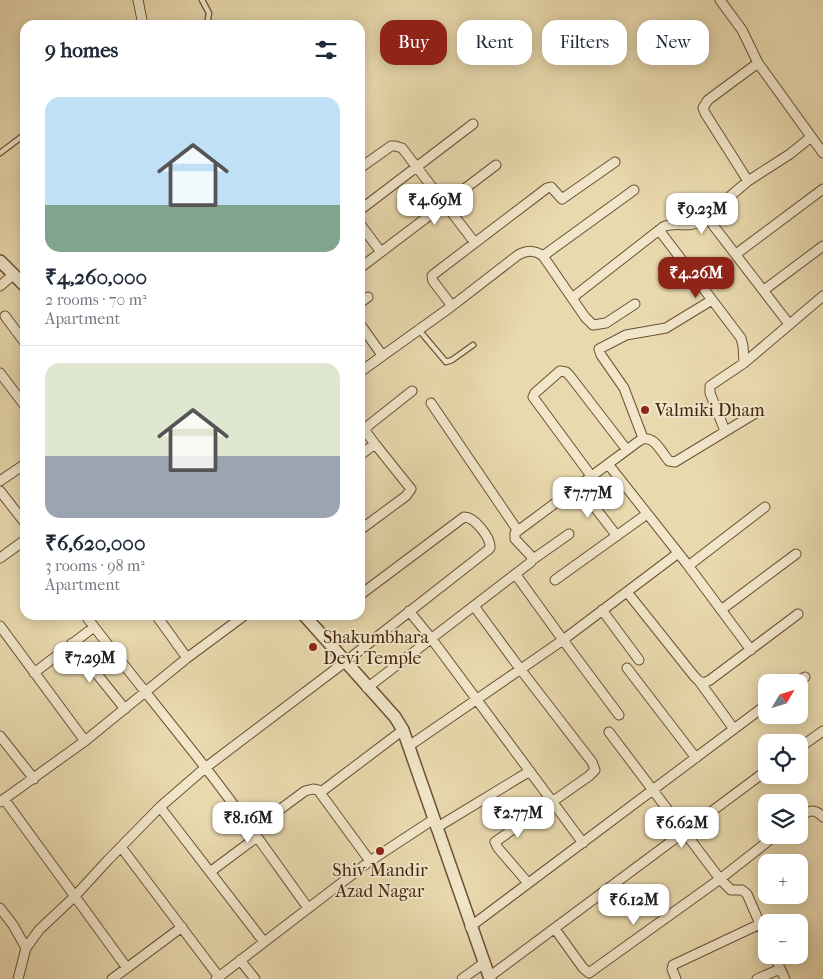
<!DOCTYPE html>
<meta charset="utf-8">
<style>
body{margin:0;font-family:"IM FELL French Canon",serif;background:#f2f2f3;color:#1f2937;height:100vh;display:flex;flex-direction:column;font-size:19px;white-space:nowrap}
*{box-sizing:border-box;margin:0}
p{font-size:16px;color:#747a83}
.icon{flex:none;width:28px;height:28px;fill:none;stroke:currentColor;stroke-width:2;stroke-linecap:round;stroke-linejoin:round}
.map{position:relative;flex:1;overflow:hidden}
.side{position:absolute;left:20px;top:20px;width:345px;height:600px;display:flex;flex-direction:column;background:#fff;border-radius:15px;box-shadow:0 2px 12px #0003}
.side>*{flex:none}
.banner{position:absolute;left:380px;top:20px;width:368px;height:45px;display:flex;gap:10px}
.needle{width:32px;rotate:52deg}
.tools{position:absolute;left:758px;top:674px;display:grid;gap:10px}
.tools a{display:grid;place-items:center;width:50px;height:50px;border-radius:10px;background:#fff;box-shadow:0 2px 12px #0003;font-size:25px}
.price{position:absolute;translate:-50% -42px;padding:0 11px;border-radius:10px;background:#fff;color:#222;font-size:16px;line-height:32px;filter:drop-shadow(0 1px 2px #0008)}
.price::after{content:'';position:absolute;left:50%;top:30px;width:15px;height:11px;margin-left:-8px;background:inherit;clip-path:polygon(0 0,100% 0,50% 100%)}
.price.on{background:#8f2418;color:#fff}
ul{padding:0;list-style:none}
li{display:grid;align-content:center;gap:10px;height:265px;padding:0 25px}
li+li{border-top:1px solid #e0e1e3}
li span{display:grid;place-items:center;height:155px;border-radius:15px;color:#555}
li>.icon{margin-inline-start:auto}
span .icon{width:90px;height:90px;fill:#fffc;stroke-width:1}
li b{font-size:21px}
h2{display:flex;justify-content:space-between;align-items:center;height:60px;padding:0 25px;font-size:21px}
.chip{padding:0 18px;border-radius:15px;background:#fff;box-shadow:0 2px 12px #0003;font-size:18px;line-height:45px}
.chip.on{background:#8f2418;color:#fff}
.map>svg:first-child{display:block}
</style>
<div class="map">
<svg width="823" height="979" viewBox="0 0 823 979">
<rect width="100%" height="100%" fill="#e9d9ae"/>
<filter id="stains"><feTurbulence type="fractalNoise" baseFrequency=".004" numOctaves="4"/><feColorMatrix values="0 0 0 0 .2 0 0 0 0 .09 0 0 0 0 .02 0 0 0 .5 -.17"/></filter>
<radialGradient id="worn" r=".72"><stop offset=".6" stop-color="#630" stop-opacity="0"/><stop offset="1" stop-color="#630" stop-opacity=".3"/></radialGradient>
<g fill="none" stroke-linecap="round" stroke-linejoin="round">
<g stroke="#6b5134" stroke-width="7">
<path id="service" d="M202,0L209,13L207,25
M0,153L24,135
M419,330L446,362L452,360L473,345"/>
</g>
<g stroke="#6b5134" stroke-width="11">
<path id="minor" d="M138,0L143,25
M720,0L742,30L758,63L823,153
M360,168L391,146H395L402,148L475,243
M748,181L705,113L703,108L708,100L758,63
M360,210L473,124
M706,216L789,324
M360,224L381,252
M659,230L741,338L743,346L744,363
M736,254L823,189
M543,256L634,190
M360,268L496,165
M0,286L14,274
M764,290L823,246
M572,298L663,227C676,221 689,229 701,221L748,181L790,154L811,137
M360,303L368,297
M452,306L433,281L432,276L434,274L547,188L551,187L562,199L615,162
M5,316L25,343
M360,324L382,355
M360,372L452,306L518,255C528,250 535,250 543,256L585,317L593,325L606,323L635,304
M0,373L25,406
M431,403L518,531
M725,431L710,393V386L744,363L823,296
M643,438L624,388L601,355L599,349L626,335L666,328L712,300
M360,455L375,444L366,432V428L369,425L412,391
M608,464L687,564H691L696,560L765,507
M592,477L533,397L535,393L560,371L566,372L570,376L627,450
M0,481L25,464
M579,487L617,536
M0,491L25,523
M360,530L406,496L411,489L375,444
M0,558L25,540
M532,560L569,534
M687,564L751,650
M516,575L563,640L677,554
M555,580L647,514
M627,592L694,676L699,681L704,683L710,680L798,614
M474,606L521,670L592,762L595,770L589,776L495,842L498,848L528,883
M602,610L639,660
M721,610L796,554
M409,611L431,638L583,843
M85,615C124,666 165,716 205,767C241,813 274,861 308,908
M156,615L187,658
M0,626L85,741
M72,643L125,709
M627,668L696,758
M34,673L94,627
M699,681L734,729
M797,682L805,677
M367,688L531,562L532,557L515,539V533L639,441C653,432 661,452 669,461L675,462L759,411
M609,732L720,879L776,835
M0,736L34,779
M409,746L563,640L619,715
M799,748L823,731
M321,792L403,730
M4,799L127,968
M0,802L85,741L187,658L245,615
M160,807L264,942
M799,818C808,810 814,808 823,817
M436,828L530,771
M252,830L305,791L313,789L318,790L370,861
M121,847L219,977
M210,872L257,837
M0,908L13,925L26,948
M470,927L766,705
M555,929L583,968L589,973L720,879L731,890H742L747,894L766,938
M774,955L785,979
M240,960L255,979
M489,977L766,771
M18,979L26,948L39,930L74,897L108,860L160,807L205,768L345,662L488,550L490,548C491,538 475,517 464,517L360,595
M112,979L182,927
M216,979L370,861L434,819
M462,979L484,963
M676,979L672,969L673,965L760,924
M757,979L780,969"/>
</g>
<g stroke="#6b5134" stroke-width="14">
<path id="tertiary" d="M0,261L25,286
M304,615L395,717L403,730L490,979"/>
</g>
<use href="#service" stroke="#f1e6ca" stroke-width="4.5"/>
<use href="#minor" stroke="#f1e6ca" stroke-width="9"/>
<use href="#tertiary" stroke="#f1e6ca" stroke-width="11"/>
</g>
<g fill="#8f2418" stroke="#f1e6ca" stroke-width="2">
<circle cx="645" cy="410" r="5"/>
<circle cx="313" cy="647" r="5"/>
<circle cx="380" cy="851" r="5"/>
</g>
<g text-anchor="middle" dominant-baseline="central" stroke-width="4" stroke-linejoin="round" paint-order="stroke">
<g font-size="18" fill="#41240c" stroke="#f1e6ca" text-anchor="start">
<text x="655" y="410">Valmiki Dham</text>
<text x="323" y="637">Shakumbhara<tspan x="323" dy="21">Devi Temple</tspan></text>
<text x="380" y="870" text-anchor="middle">Shiv Mandir<tspan x="380" dy="21">Azad Nagar</tspan></text>
</g>
</g>
<rect width="100%" height="100%" filter="url(#stains)"/>
<rect width="100%" height="100%" fill="url(#worn)"/>
</svg>
<div class="tools">
<a><svg class="needle" viewBox="-14 -14 28 28"><path d="M0-13l5 13h-10z" fill="#e53935"/><path d="M0 13l5-13h-10z" fill="#747a83"/></svg></a>
<a><svg class="icon" aria-label="locate" viewBox="0 0 24 24"><circle cx="12" cy="12" r="6"/><path d="M12 2v4M12 18v4M2 12h4M18 12h4"/></svg></a>
<a><svg class="icon" aria-label="layers" viewBox="0 0 24 24"><path d="M12 4l9 5-9 5-9-5zM3 14l9 5 9-5"/></svg></a>
<a>+</a>
<a>−</a>
</div>
<b class="price" style="left:435px;top:226px">₹4.69M</b>
<b class="price" style="left:702px;top:235px">₹9.23M</b>
<b class="price on" style="left:696px;top:299px">₹4.26M</b>
<b class="price" style="left:588px;top:519px">₹7.77M</b>
<b class="price" style="left:90px;top:684px">₹7.29M</b>
<b class="price" style="left:518px;top:839px">₹2.77M</b>
<b class="price" style="left:248px;top:844px">₹8.16M</b>
<b class="price" style="left:682px;top:849px">₹6.62M</b>
<b class="price" style="left:634px;top:926px">₹6.12M</b>
<div class="banner">
<a class="chip on">Buy</a>
<a class="chip">Rent</a>
<a class="chip">Filters</a>
<a class="chip">New</a>
</div>
<section class="side">
<h2>9 homes<svg class="icon" aria-label="filters" viewBox="0 0 24 24"><path d="M4 7h16M4 17h16"/><circle cx="9" cy="7" r="2"/><circle cx="15" cy="17" r="2"/></svg></h2>
<ul>
<li><span style="background:linear-gradient(#bfe0f5 70%,#7fa58c 0)"><svg class="icon" aria-label="home" viewBox="0 0 24 24"><path d="M3 11l9-7 9 7M6 9v11h12V9"/></svg></span><div><b>₹4,260,000</b><p>2 rooms · 70 m²</p><p>Apartment</p></div></li>
<li><span style="background:linear-gradient(#dfe7d0 60%,#9aa5b1 0)"><svg class="icon" aria-label="home" viewBox="0 0 24 24"><path d="M3 11l9-7 9 7M6 9v11h12V9"/></svg></span><div><b>₹6,620,000</b><p>3 rooms · 98 m²</p><p>Apartment</p></div></li>
</ul>
</section>
</div>
